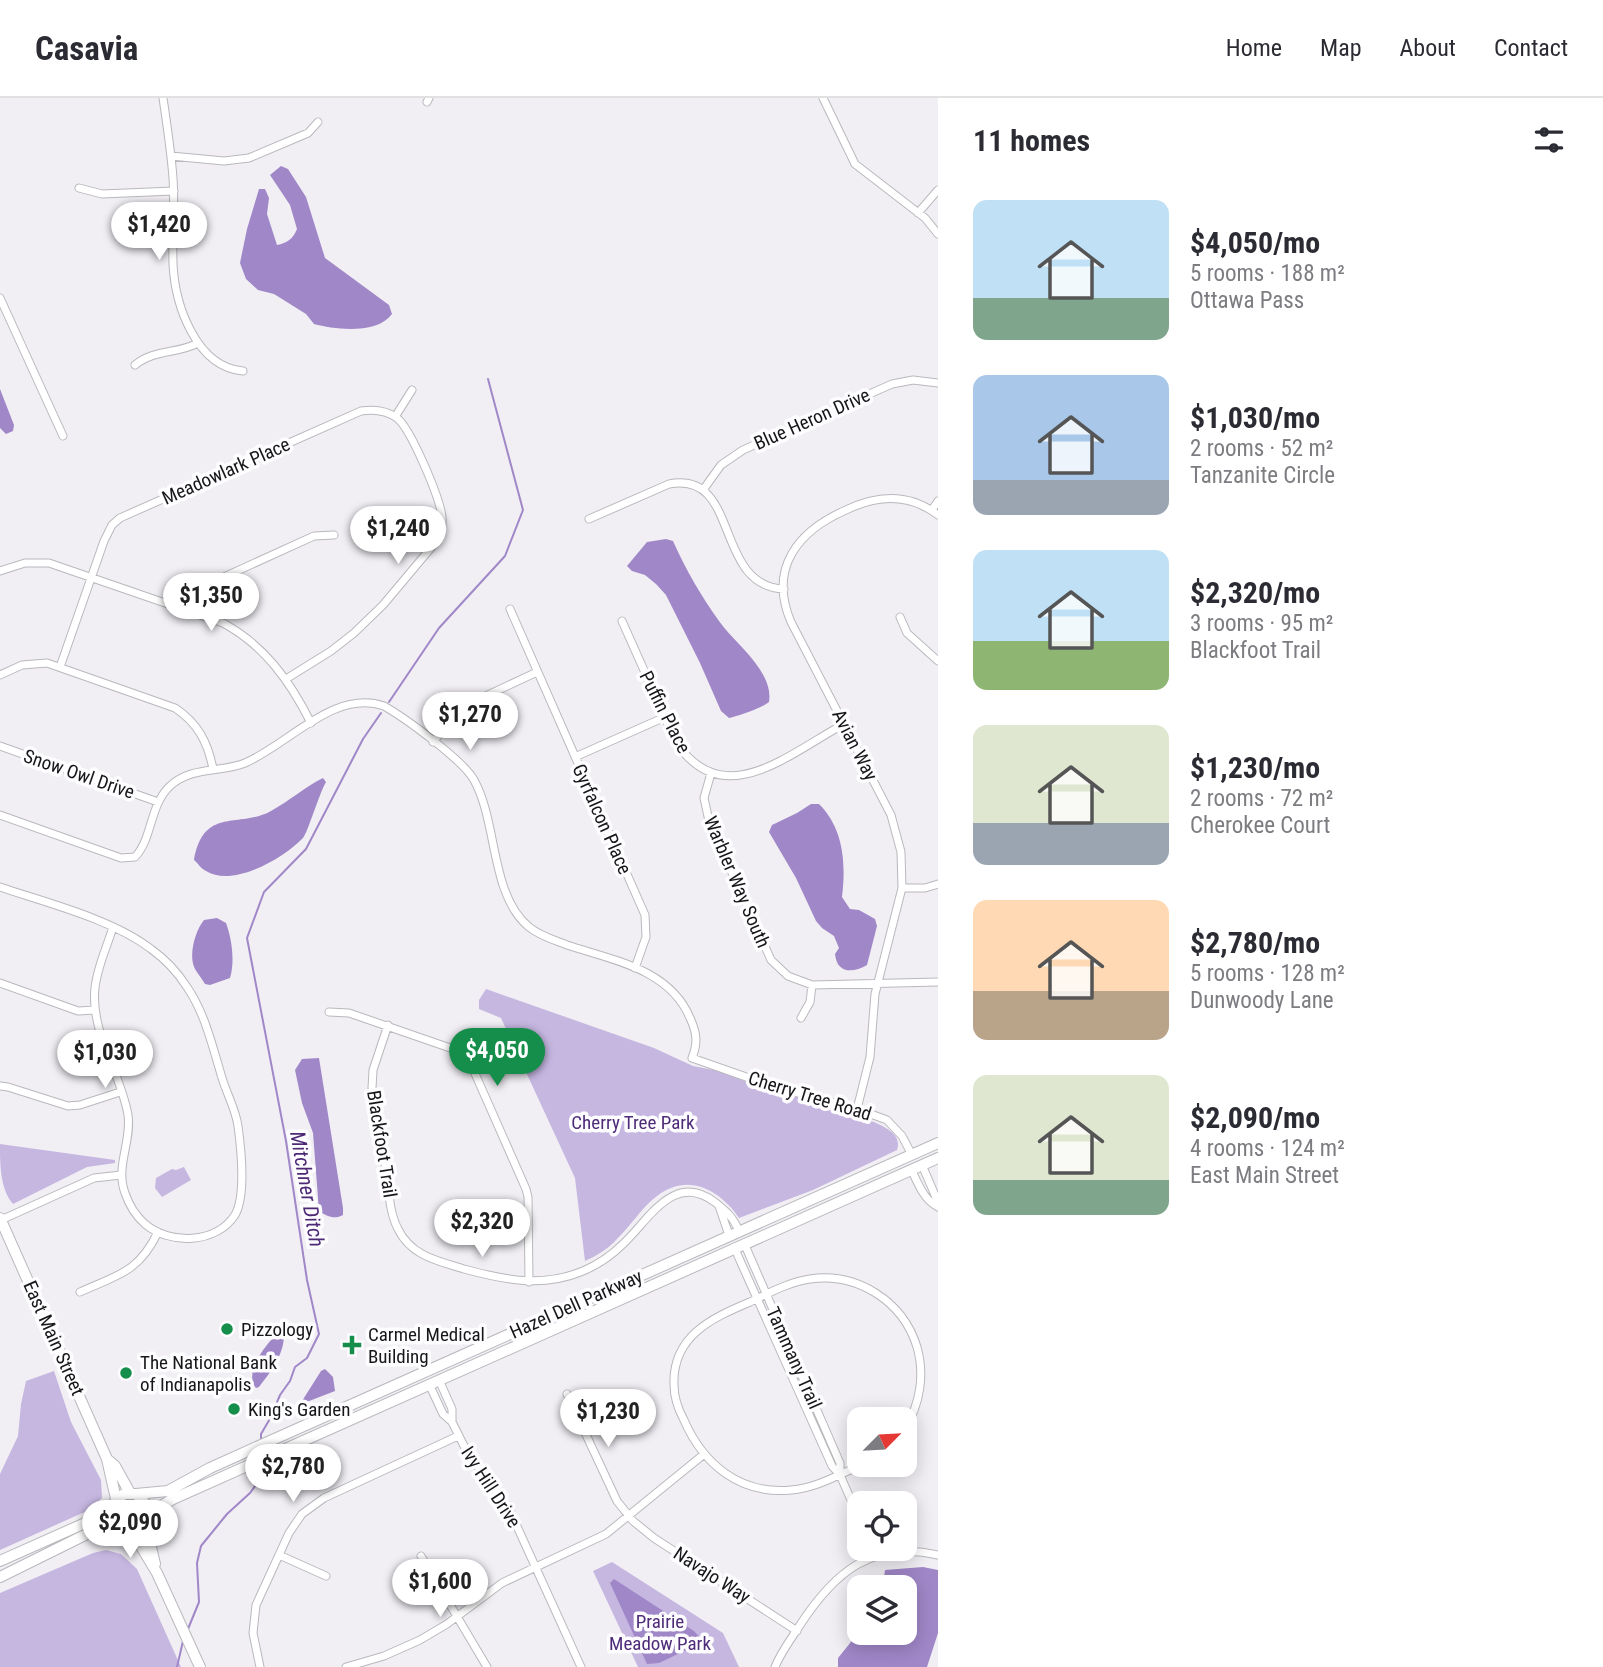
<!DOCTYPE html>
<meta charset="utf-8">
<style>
body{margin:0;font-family:"Roboto Condensed",sans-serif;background:#f7f7f7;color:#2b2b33;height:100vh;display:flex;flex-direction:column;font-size:26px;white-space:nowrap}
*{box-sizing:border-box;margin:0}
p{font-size:23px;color:#7c7c81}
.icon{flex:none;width:38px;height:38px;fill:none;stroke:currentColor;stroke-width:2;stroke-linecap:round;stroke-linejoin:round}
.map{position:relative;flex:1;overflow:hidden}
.sheet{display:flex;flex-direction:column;background:#fff;width:665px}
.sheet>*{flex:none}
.needle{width:46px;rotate:66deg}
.controls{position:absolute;left:847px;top:1309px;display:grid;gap:14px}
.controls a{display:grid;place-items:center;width:70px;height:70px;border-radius:14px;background:#fff;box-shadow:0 4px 18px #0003;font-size:35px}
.price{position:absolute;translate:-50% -60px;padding:0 16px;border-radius:24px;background:#fff;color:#222;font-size:23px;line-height:46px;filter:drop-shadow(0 2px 4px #0008)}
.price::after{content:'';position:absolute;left:50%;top:42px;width:21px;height:16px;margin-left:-10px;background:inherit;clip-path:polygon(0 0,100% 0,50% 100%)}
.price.selected{background:#148e4a;color:#fff}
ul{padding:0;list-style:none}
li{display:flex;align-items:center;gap:21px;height:175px;padding:0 35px}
li span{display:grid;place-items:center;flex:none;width:196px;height:140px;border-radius:14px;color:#555}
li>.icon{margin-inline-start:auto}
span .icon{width:84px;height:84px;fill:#fffc;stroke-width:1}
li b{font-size:30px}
h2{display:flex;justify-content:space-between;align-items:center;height:84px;padding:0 35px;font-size:30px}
header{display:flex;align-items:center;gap:42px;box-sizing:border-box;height:98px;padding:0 35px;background:#fff;border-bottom:2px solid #e1e1e2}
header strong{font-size:33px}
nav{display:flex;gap:38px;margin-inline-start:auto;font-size:24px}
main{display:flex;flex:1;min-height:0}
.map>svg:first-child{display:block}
</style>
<header>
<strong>Casavia</strong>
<nav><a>Home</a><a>Map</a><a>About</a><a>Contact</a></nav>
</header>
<main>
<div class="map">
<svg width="938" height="1569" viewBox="0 0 938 1569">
<rect width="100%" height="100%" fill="#f1eff4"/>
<path fill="#c6b7e1" d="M486,891L654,950L693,968L724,974L874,1024C887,1030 902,1037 897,1052L813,1092L739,1120C720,1092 688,1074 657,1098C641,1110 630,1129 616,1142C608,1151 596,1158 585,1163L575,1080L501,920L479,911V902Z
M0,1046L115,1062V1065L87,1069L13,1106C0,1091 0,1066 0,1046Z
M184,1069L191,1082L162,1099L155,1090L156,1080L172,1071L176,1072Z
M54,1273L71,1324L101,1382L102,1400L89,1412L0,1452V1376L18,1338L21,1306L26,1283Z
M106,1452L121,1456L137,1471L181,1569H0V1495L93,1455Z
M612,1464L723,1535L739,1569H638L593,1473Z"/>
<path fill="#a087c8" d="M281,68L288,71L306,99L325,160L389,207L392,216C378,236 336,232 314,226L306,216L274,196L258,192L246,181L240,165L247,131L259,91H265L269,100L267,116L277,147C287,145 293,141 297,131L290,107L270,77Z
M0,291L14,327L13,333L6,336L0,330Z
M666,441L673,443C686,472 701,498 719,523C735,546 774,573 769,604C762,610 738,618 729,620L721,613L700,565L666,497L656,486L645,477L632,473L627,468L647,444Z
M323,680L326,684C319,696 308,734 303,740C284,760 233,790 206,773C201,771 198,765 194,762C204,708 239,731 271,713C289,703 305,689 323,680Z
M811,706H819C844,731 846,766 842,799L850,811L859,812L875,821L877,828L867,867C853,875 837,876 835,856L839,850L834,838L822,830L816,823L796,780L769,734L772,727L797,715Z
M217,820L226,825C232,841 235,864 230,880L210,887L205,886C202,881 198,876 195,871C188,858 195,833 204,822Z
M319,960L343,1110V1117C334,1122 327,1118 319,1113L313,1035L302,1005L295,972L302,961Z
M279,1238L284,1239C283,1258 270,1275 259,1289L256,1290C244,1276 263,1250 274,1239Z
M325,1271L333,1279L335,1293L304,1305L302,1303L321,1273Z
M923,1469L938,1472V1535L927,1569H838V1560L859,1534L905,1535V1489H887L884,1479L885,1472Z
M614,1481L694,1533L702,1542L701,1545L659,1565L647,1566L610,1485Z"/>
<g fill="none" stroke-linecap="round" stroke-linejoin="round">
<path stroke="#a087c8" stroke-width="2" d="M389,604L439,530L505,458L523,412L488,281
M261,1342V1336L271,1319L280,1297L290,1283L295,1269L307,1260L319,1236L307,1182L286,1043L247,840L264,794L306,751L363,641L381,615
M188,1531L199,1504L197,1465L201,1448L227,1416L250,1395L264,1376L265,1365
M177,1569L183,1543"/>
<g stroke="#b9b8bd" stroke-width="9">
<path id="minor" d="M163,0C167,27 171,53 173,80C175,109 172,137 173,166C175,207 196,269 243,273
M823,0L855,66L925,120L938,136
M427,4L429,0
M171,58L224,63L249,60L308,35L318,24
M79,90L102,96L174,93
M918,115L938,92
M0,200L63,338
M135,267C154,251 178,256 198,245
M395,319L412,292
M703,392L721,367L743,352L892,286L913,282L938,285
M932,412L938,403
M589,421L669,386C741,372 713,488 784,491
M0,473L25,465H49L223,525C264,547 290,583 311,625
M510,511L645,817L646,839L635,870
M203,517L214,489L226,478L314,438L334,437
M900,519L907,535L938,563
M622,523L676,644C723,716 790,655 844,626
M60,569L104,443L112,427L120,420L361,313C374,311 386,312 397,320C411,331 440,400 442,419C443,428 440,437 435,445L383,507L354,535L331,553L286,581
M0,577L22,567L47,565L175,610C198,625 208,645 213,671
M433,644L462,609L537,574
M0,648L158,704
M575,659L665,619
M711,675L704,700L709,723L771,862L788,878L812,887L938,884
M0,717L121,760L135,759C153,740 149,708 170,688C192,668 220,675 245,665C289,646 334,591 384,608C405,620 463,662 474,682C498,725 490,797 529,829C540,838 554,842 567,847C612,862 670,871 690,920C697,935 698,945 692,960L769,987L857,1011L887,1022L902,1038L912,1057
M0,789C47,805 112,821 151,851C165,861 178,875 187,889C206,917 213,951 223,983C228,998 236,1013 238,1028C241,1050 246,1098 235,1117C216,1146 170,1147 145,1126C136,1118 129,1107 125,1095C115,1069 132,1043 128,1017C121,975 90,934 95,890C97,869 107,849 113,829
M902,790H925L938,786
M0,885L78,913L95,912
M329,914L349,915L453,951L460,955L473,971L526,1091L528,1099L529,1184
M801,920L810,904L812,887
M388,927L373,972L372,990C377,1020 382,1050 387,1079C389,1096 390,1116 398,1131C411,1158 438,1163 464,1171C505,1182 542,1190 583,1173C597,1167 612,1157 623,1146C649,1122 674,1072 716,1105C727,1114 733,1119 739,1133
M0,988L8,989L68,1008L80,1007L120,994
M857,1011L870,959L875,896L902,790L901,754L891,717L791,524C768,470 798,433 846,412C877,397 909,395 938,417
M922,1067L938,1104
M911,1071C918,1085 923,1101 938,1109
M719,1108L729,1137
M1,1122L94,1080L121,1077
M744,1145L840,1365V1376
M734,1149L832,1368L840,1377L859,1420
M80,1194C118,1177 139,1174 158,1134
M439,1282L452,1311V1324
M429,1286L443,1316L452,1324L467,1354L510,1413L581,1569
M567,1296L617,1403L633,1423L654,1440L797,1533
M861,1367C838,1377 816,1390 791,1392C740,1397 703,1366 684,1322C678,1311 674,1300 674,1287C672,1238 712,1220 750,1204C769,1195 789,1184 810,1181C857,1174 903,1203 917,1249C925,1277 920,1306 905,1331
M279,1457L326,1478
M421,1458L487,1569
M260,1569L253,1535L256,1507L289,1435L302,1416L324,1400L458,1338
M346,1569L384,1558L420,1542L447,1526L502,1485L606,1436L703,1357
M775,1569C781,1554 791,1541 800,1527C834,1475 871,1442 938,1457"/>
</g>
<g stroke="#b9b8bd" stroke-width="12">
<path id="secondary" d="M0,1120L107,1361L116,1401
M107,1361L115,1368L130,1395
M136,1396L168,1393L210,1370L270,1343L938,1045
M147,1420V1407L136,1396H124L113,1406C111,1414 111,1421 118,1427C133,1441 144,1422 154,1413C160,1408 166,1405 173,1401L938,1060
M145,1424L155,1466
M131,1432L157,1475L200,1569
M0,1463L92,1422L112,1410
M0,1479L93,1433L123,1430"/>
</g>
<use href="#minor" stroke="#fff" stroke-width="7"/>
<use href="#secondary" stroke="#fff" stroke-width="10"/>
</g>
<g fill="#148e4a" stroke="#fdfdff" stroke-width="2.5">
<circle cx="227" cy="1231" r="7"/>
<path d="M348.5 1236.5h7v7h7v7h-7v7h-7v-7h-7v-7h7z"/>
<circle cx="126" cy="1275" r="7"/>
<circle cx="234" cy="1311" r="7"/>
</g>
<g text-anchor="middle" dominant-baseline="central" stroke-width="7" stroke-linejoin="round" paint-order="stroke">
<g font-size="19" fill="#161517" stroke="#fdfdff">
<text transform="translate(812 321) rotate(-24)">Blue Heron Drive</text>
<text transform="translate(226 373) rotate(-24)">Meadowlark Place</text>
<text transform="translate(665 614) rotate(63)">Puffin Place</text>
<text transform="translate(855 647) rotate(63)">Avian Way</text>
<text transform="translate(79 676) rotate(19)">Snow Owl Drive</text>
<text transform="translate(602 721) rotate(66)">Gyrfalcon Place</text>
<text transform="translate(737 784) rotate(67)">Warbler Way South</text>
<text transform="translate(810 998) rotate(17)">Cherry Tree Road</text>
<text transform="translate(382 1046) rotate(81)">Blackfoot Trail</text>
<text transform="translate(576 1206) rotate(-24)">Hazel Dell Parkway</text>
<text transform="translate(54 1240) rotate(66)">East Main Street</text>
<text transform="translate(794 1260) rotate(66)">Tammany Trail</text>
<text transform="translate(491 1389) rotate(57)">Ivy Hill Drive</text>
<text transform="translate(712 1477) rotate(33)">Navajo Way</text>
</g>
<g font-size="19" fill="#4e2b78" stroke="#fdfdff">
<text x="633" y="1024">Cherry Tree Park</text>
<text x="660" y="1523">Prairie<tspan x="660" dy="22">Meadow Park</tspan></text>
</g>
<g font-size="19" fill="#161517" stroke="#fdfdff" text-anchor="start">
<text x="241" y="1231">Pizzology</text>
<text x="368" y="1236">Carmel Medical<tspan x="368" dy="22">Building</tspan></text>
<text x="140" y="1264">The National Bank<tspan x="140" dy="22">of Indianapolis</tspan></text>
<text x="248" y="1311">King's Garden</text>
</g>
<g font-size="21" font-style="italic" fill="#4d2976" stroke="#fdfdff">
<text transform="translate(307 1091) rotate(80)">Mitchner Ditch</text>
</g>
</g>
</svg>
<div class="controls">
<a><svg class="needle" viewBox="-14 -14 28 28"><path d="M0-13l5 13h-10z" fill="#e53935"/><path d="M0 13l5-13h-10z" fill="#7c7c81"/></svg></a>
<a><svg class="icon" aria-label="locate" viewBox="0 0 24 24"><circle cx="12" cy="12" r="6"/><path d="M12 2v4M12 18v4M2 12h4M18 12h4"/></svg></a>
<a><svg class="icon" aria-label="layers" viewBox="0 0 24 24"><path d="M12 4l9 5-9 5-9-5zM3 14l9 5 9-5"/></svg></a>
</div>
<b class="price" style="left:159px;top:164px">$1,420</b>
<b class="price" style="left:398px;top:468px">$1,240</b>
<b class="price" style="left:211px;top:535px">$1,350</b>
<b class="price" style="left:470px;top:654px">$1,270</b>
<b class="price selected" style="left:497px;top:990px">$4,050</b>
<b class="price" style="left:105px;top:992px">$1,030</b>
<b class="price" style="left:482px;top:1161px">$2,320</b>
<b class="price" style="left:608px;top:1351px">$1,230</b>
<b class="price" style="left:293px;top:1406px">$2,780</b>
<b class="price" style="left:130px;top:1462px">$2,090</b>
<b class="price" style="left:440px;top:1521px">$1,600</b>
</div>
<section class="sheet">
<h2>11 homes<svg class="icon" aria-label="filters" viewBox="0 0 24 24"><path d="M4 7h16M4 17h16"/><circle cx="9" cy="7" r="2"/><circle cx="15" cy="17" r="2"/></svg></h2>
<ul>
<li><span style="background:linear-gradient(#bfe0f5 70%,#7fa58c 0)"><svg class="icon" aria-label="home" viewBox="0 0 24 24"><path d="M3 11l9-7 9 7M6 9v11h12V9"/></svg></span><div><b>$4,050/mo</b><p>5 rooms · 188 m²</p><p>Ottawa Pass</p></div></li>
<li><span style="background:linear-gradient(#a9c7e8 75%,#9aa5b1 0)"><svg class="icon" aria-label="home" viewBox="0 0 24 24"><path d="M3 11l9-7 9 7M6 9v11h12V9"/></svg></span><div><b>$1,030/mo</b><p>2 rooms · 52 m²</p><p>Tanzanite Circle</p></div></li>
<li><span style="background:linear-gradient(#bfe0f5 65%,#8fb573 0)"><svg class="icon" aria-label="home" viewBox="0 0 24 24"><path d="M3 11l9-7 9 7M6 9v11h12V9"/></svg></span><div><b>$2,320/mo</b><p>3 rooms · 95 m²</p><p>Blackfoot Trail</p></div></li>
<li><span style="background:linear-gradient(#dfe7d0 70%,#9aa5b1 0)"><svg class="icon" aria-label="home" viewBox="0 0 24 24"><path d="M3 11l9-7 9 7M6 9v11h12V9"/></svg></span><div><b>$1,230/mo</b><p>2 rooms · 72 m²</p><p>Cherokee Court</p></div></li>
<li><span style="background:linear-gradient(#ffd9b3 65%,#b9a48a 0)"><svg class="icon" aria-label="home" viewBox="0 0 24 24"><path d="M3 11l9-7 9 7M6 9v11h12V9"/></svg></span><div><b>$2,780/mo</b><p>5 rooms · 128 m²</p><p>Dunwoody Lane</p></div></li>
<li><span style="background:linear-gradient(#dfe7d0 75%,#7fa58c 0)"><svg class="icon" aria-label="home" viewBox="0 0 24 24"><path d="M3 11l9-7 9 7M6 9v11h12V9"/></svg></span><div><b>$2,090/mo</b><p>4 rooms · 124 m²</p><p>East Main Street</p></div></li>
</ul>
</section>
</main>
